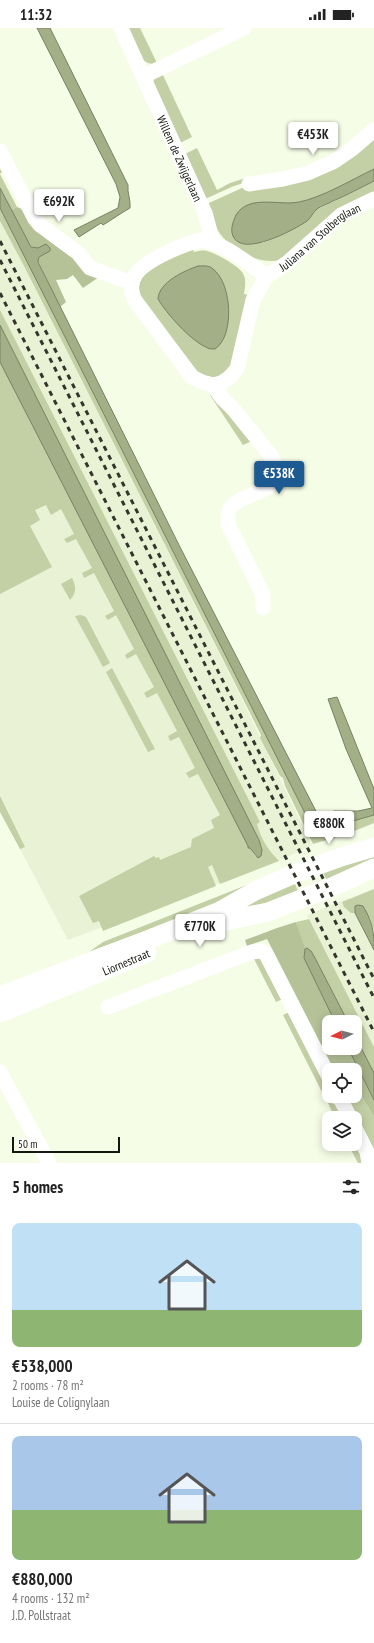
<!DOCTYPE html>
<meta charset="utf-8">
<style>
body{margin:0;font-family:"PT Sans Narrow",sans-serif;background:#f2f2f2;color:#222;height:100vh;display:flex;flex-direction:column;font-size:15px;white-space:nowrap}
*{box-sizing:border-box;margin:0}
p{font-size:13px;color:#767676}
.icon{flex:none;width:22px;height:22px;fill:none;stroke:currentColor;stroke-width:2;stroke-linecap:round;stroke-linejoin:round}
.map{position:relative;height:1135px;overflow:hidden}
.drawer{display:flex;flex-direction:column;background:#fff;flex:1}
.drawer>*{flex:none}
.needle{width:26px;rotate:264deg}
.fabs{position:absolute;left:322px;top:987px;display:grid;gap:8px}
.fabs a{display:grid;place-items:center;width:40px;height:40px;border-radius:8px;background:#fff;box-shadow:0 2px 10px #0003;font-size:20px}
.scale{position:absolute;left:12px;bottom:10px;width:108px;box-sizing:border-box;padding-left:4px;border:2px solid #14170f;border-top:0;font-size:11px;line-height:14px;white-space:nowrap;color:#14170f;-webkit-text-stroke:3px #fff;paint-order:stroke}
.price{position:absolute;translate:-50% -34px;padding:0 9px;border-radius:4px;background:#fff;color:#222;font-size:13px;line-height:26px;filter:drop-shadow(0 1px 2px #0008)}
.price::after{content:'';position:absolute;left:50%;top:24px;width:12px;height:9px;margin-left:-6px;background:inherit;clip-path:polygon(0 0,100% 0,50% 100%)}
.price.selected{background:#1d5a91;color:#fff}
ul{padding:0;list-style:none}
li{display:grid;align-content:center;gap:8px;height:212px;padding:0 12px}
li+li{border-top:1px solid #e0e0e0}
li span{display:grid;place-items:center;height:124px;border-radius:8px;color:#555}
li>.icon{margin-inline-start:auto}
span .icon{width:72px;height:72px;fill:#fffc;stroke-width:1}
li b{font-size:17px}
h2{display:flex;justify-content:space-between;align-items:center;height:48px;padding:0 12px;font-size:17px}
.status{display:flex;justify-content:space-between;align-items:center;height:28px;padding:0 20px;background:#fff;direction:ltr}
.status svg{height:11px;fill:currentColor}
.map>svg:first-child{display:block}
</style>
<div class="status"><b>11:32</b><svg viewBox="0 0 49 12"><path d="M0 12V9h3v3zM5 12V6h3v6zM10 12V3h3v9zM15 12V0h3v12zM26 1h20v11H26zM47 4h2v5h-2z"/></svg></div>
<div class="map">
<svg width="374" height="1135" viewBox="0 0 374 1135">
<rect width="100%" height="100%" fill="#f6fde6"/>
<path fill="#e9f2d4" d="M0,193L23,236L237,661L312,817L283,831L68,912L0,783Z
M349,870L374,918V1019L307,887Z"/>
<path fill="#c3cfa5" fill-rule="evenodd" d="M126,0H140L157,35C140,41 132,12 126,0Z
M162,45L192,109L180,115L153,55L154,51Z
M374,109V141C353,151 319,171 298,174C286,176 273,175 261,174L262,215L273,211L307,192L316,182L374,153V165L281,232C255,237 226,220 214,196C211,190 209,182 207,176L209,175L242,160L282,157Z
M197,120L217,162L230,155L249,149L247,154L234,158L205,171L185,126Z
M0,141L2,144L0,146L17,179L11,182L0,160Z
M0,180L310,795L318,803L374,787V795L347,806L313,816L285,758L283,750L280,748L260,710L261,707L23,236L0,193Z
M192,220L194,224C198,223 202,222 207,223C215,225 237,237 242,244C247,251 245,258 244,266L249,267L232,339L216,350L201,348L139,268C139,264 138,259 139,255C145,239 177,227 192,220ZM190,241L218,246C230,267 230,280 226,303L194,312L160,274L176,249Z
M0,282L260,794L257,796C261,811 268,822 279,833L220,856L212,837L208,839L216,858L103,903L99,893L93,895L79,868L154,828L156,830L159,829L160,832L191,819L192,811L214,800L211,792L220,787L198,746L189,750L186,745L195,740L179,709L170,713L168,708L177,703L157,665L147,670L144,665L154,659L136,626L127,631L125,627L134,621L116,587L108,592L105,588L114,583L94,545L84,550L82,545L92,540L76,511L67,515L64,511L74,506L61,481L51,487L46,477L35,482L40,492L30,498L52,539L0,566V334L248,817L256,829L262,822L259,812L0,297Z
M210,367H212L252,413L243,417Z
M72,550C76,558 77,565 70,572L61,556Z
M81,587L86,589L110,635L103,639L75,588Z
M112,640L155,721L148,724L106,644Z
M0,768L25,819L20,821L0,784Z
M374,824V835L329,856L321,841Z
M274,846L238,868L89,924L103,914L113,910Z
M293,852L300,867L287,872L232,881Z
M374,861V902L370,890L355,878V885H351L344,879L342,874Z
M309,891L374,1019V1045L355,1008V994H348L315,930L307,920H305L296,894Z
M253,929L260,930L283,971L276,974Z
M289,984L323,1051V1060L322,1064L283,987Z
M355,1057L374,1089V1122L347,1068H355Z
M327,1073L336,1077L343,1090H335Z
M348,1116H355L365,1135H358Z"/>
<path fill="#b5c298" d="M17,179L24,182L99,249L83,260L73,247L67,251L56,252L66,274L60,279L38,233L40,228L38,220H33L30,217L11,182Z
M296,894L306,922L304,930L335,994H329V1020H348L374,1072V1089L355,1057V1042H336L333,1040L267,911L247,918L245,912L277,900Z"/>
<path fill="#a3af86" stroke="#788162" d="M37,0H50L128,157C127,165 131,172 130,180C121,185 113,191 103,197L101,195L79,209L74,202L118,180L120,169L116,156Z
M374,141V153C360,160 347,167 333,173C328,176 321,178 317,181C313,184 311,190 307,193C294,202 242,230 233,208C230,201 233,194 236,187C249,166 278,178 299,174C321,170 353,151 374,141Z
M0,160L31,219L38,220L46,216L50,220V223L39,229L38,234L180,519L319,789L334,783H358L372,780L346,721L328,671L337,669L374,761V787L318,803L310,795L0,180Z
M198,238C203,238 209,237 213,241C232,255 235,308 215,321C212,321 208,321 206,319C191,313 166,285 158,271C159,254 184,243 198,238Z
M0,297L259,812L262,822L261,828L258,830L250,820H248V818L0,334Z
M358,877L363,878C373,895 374,903 374,922L355,885V878Z
M307,920L311,923L315,930L348,994H335L304,930L305,921Z
M355,1008L374,1045V1072L348,1020H355Z"/>
<g fill="none" stroke-linecap="round" stroke-linejoin="round">
<g stroke="#fff" stroke-width="15">
<path id="s1" d="M121,0L205,185L213,214"/>
<path d="M144,48L244,0"/>
<path d="M0,123L35,191L40,197L78,225L90,240L132,255"/>
<path d="M249,156L283,151L308,145L333,134L352,121L374,102"/>
<path d="M202,212C226,216 246,235 267,248L253,272L237,341L229,350L221,355L213,357L202,354L192,349L134,271C131,263 130,254 136,246C146,232 185,215 202,212Z"/>
<path id="s2" d="M267,248L287,235L341,187L374,171"/>
<path d="M213,357L222,370L234,382L272,429C289,464 251,462 234,476C227,481 228,489 228,496L263,567V580"/>
<path d="M108,979L252,924C259,923 263,922 267,928L329,1049"/>
<path d="M0,1044L49,1135"/>
<path d="M339,1068L350,1090"/>
<path d="M355,1100L367,1124L369,1135"/>
</g>
<path stroke="#fff" stroke-width="19" d="M208,900L225,893L268,884L334,858L374,840
M0,968L145,913L220,883L255,863L294,846L338,830L374,819
M0,985L147,925"/>
<path stroke="#33362c" stroke-width="3" stroke-dasharray="5 5" stroke-linecap="butt" d="M0,213L374,951
M0,232L374,970
M0,265L374,1004"/>
</g>
<g text-anchor="middle" dominant-baseline="central" stroke-width="3" stroke-linejoin="round" paint-order="stroke">
<g font-size="12" fill="#14170f" stroke="#fff">
<text stroke="none"><textPath href="#s1" startOffset="143">Willem de Zwijgerlaan</textPath></text>
<text stroke="none"><textPath href="#s2" startOffset="66">Juliana van Stolberglaan</textPath></text>
<text transform="translate(126 934) rotate(-23)">Liornestraat</text>
</g>
</g>
</svg>
<div class="fabs">
<a><svg class="needle" viewBox="-14 -14 28 28"><path d="M0-13l5 13h-10z" fill="#e53935"/><path d="M0 13l5-13h-10z" fill="#767676"/></svg></a>
<a><svg class="icon" aria-label="locate" viewBox="0 0 24 24"><circle cx="12" cy="12" r="6"/><path d="M12 2v4M12 18v4M2 12h4M18 12h4"/></svg></a>
<a><svg class="icon" aria-label="layers" viewBox="0 0 24 24"><path d="M12 4l9 5-9 5-9-5zM3 14l9 5 9-5"/></svg></a>
</div>
<div class="scale">50 m</div>
<b class="price" style="left:313px;top:128px">€453K</b>
<b class="price" style="left:59px;top:195px">€692K</b>
<b class="price selected" style="left:279px;top:467px">€538K</b>
<b class="price" style="left:329px;top:817px">€880K</b>
<b class="price" style="left:200px;top:920px">€770K</b>
</div>
<section class="drawer">
<h2>5 homes<svg class="icon" aria-label="filters" viewBox="0 0 24 24"><path d="M4 7h16M4 17h16"/><circle cx="9" cy="7" r="2"/><circle cx="15" cy="17" r="2"/></svg></h2>
<ul>
<li><span style="background:linear-gradient(#bfe0f5 70%,#8fb573 0)"><svg class="icon" aria-label="home" viewBox="0 0 24 24"><path d="M3 11l9-7 9 7M6 9v11h12V9"/></svg></span><div><b>€538,000</b><p>2 rooms · 78 m²</p><p>Louise de Colignylaan</p></div></li>
<li><span style="background:linear-gradient(#a9c7e8 60%,#8fb573 0)"><svg class="icon" aria-label="home" viewBox="0 0 24 24"><path d="M3 11l9-7 9 7M6 9v11h12V9"/></svg></span><div><b>€880,000</b><p>4 rooms · 132 m²</p><p>J.D. Pollstraat</p></div></li>
</ul>
</section>
